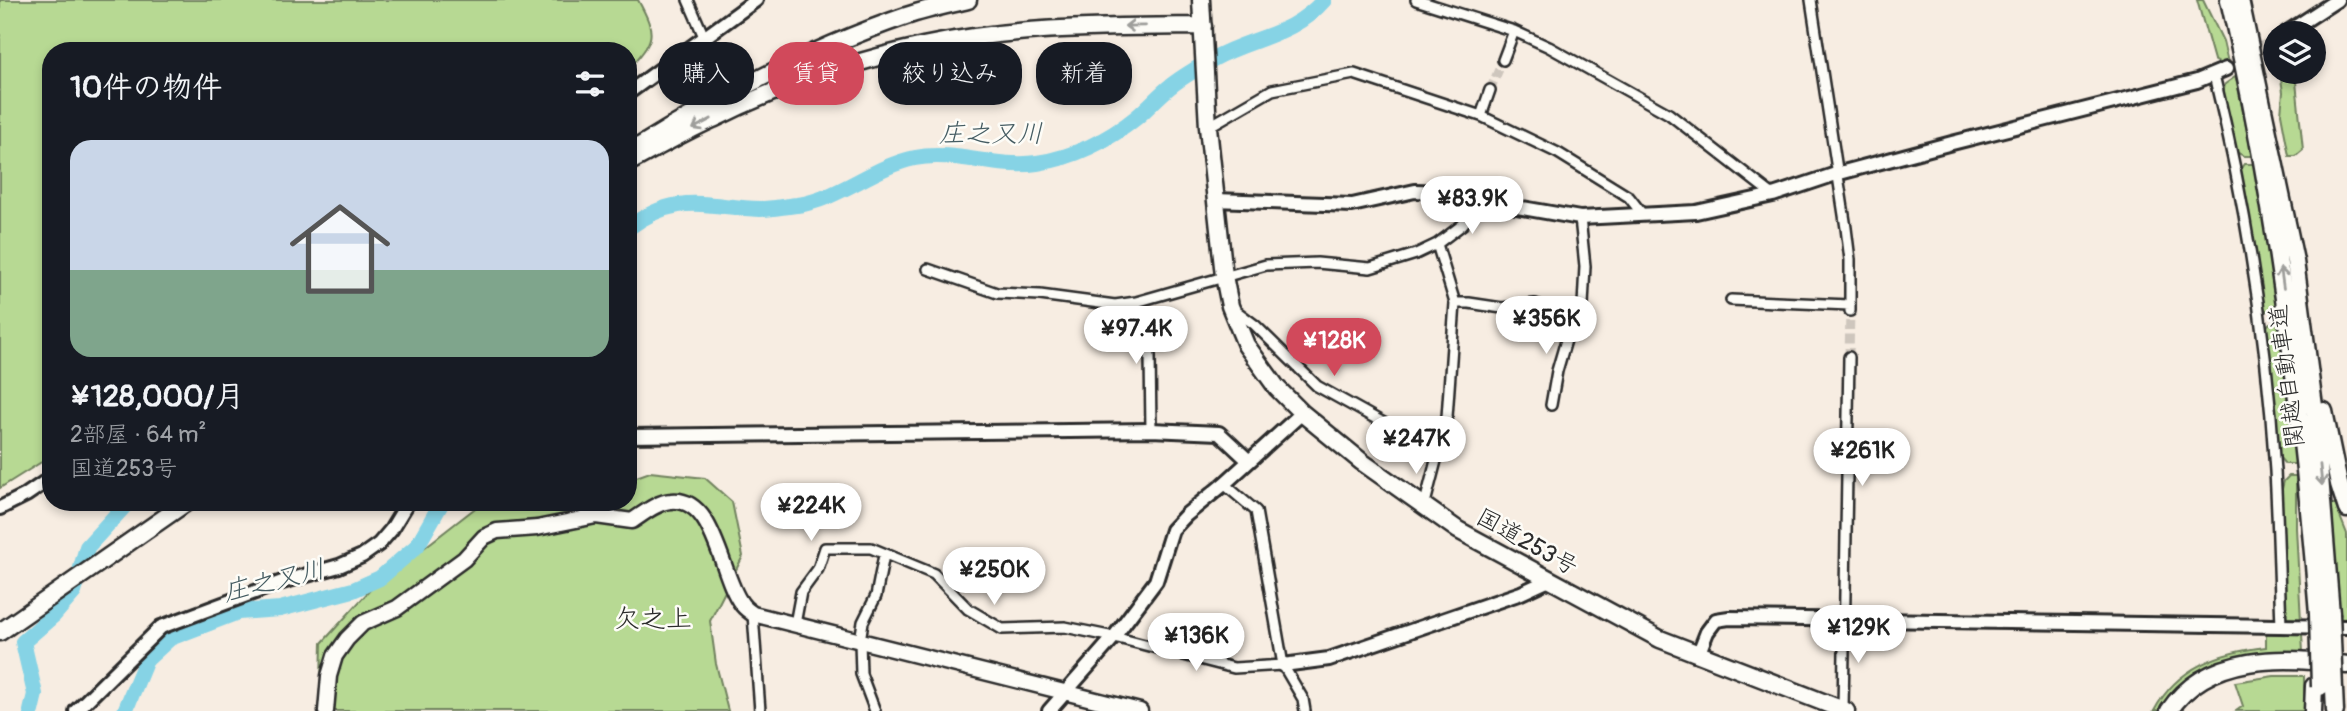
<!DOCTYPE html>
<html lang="ja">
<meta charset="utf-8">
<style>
body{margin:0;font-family:Pangolin,"Klee One",sans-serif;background:#242831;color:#f1f3f6;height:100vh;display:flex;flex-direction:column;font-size:26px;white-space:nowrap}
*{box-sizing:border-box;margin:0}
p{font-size:23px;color:#9ea1a6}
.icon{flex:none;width:38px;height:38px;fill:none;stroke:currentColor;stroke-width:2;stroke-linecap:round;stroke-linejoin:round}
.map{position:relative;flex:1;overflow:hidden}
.side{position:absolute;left:42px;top:42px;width:595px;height:469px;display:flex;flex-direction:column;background:#171b24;border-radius:28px;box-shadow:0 4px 10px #0003}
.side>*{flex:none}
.hud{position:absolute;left:658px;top:42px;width:665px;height:63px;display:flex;gap:14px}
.fabs{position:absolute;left:2263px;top:21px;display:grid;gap:14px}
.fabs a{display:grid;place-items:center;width:63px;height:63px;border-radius:50%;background:#171b24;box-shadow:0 4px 10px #0003;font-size:35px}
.price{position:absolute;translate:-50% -60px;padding:0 16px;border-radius:24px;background:#fff;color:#222;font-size:23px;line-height:46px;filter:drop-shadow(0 2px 4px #0008)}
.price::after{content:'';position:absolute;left:50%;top:42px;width:21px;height:16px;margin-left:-10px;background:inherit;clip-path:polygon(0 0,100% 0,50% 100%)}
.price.selected{background:#d1495b;color:#fff}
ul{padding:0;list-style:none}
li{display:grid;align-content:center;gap:14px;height:371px;padding:0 28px}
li+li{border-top:2px solid #363941}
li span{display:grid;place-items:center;height:217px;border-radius:21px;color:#555}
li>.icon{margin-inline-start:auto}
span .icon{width:126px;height:126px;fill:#fffc;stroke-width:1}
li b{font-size:30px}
h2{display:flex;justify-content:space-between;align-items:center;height:84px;padding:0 28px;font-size:30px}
.chip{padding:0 24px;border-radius:28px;background:#171b24;box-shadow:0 4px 10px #0003;font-size:24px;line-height:63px}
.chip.selected{background:#d1495b;color:#fff}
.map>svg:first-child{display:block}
</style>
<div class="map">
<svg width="2347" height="711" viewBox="0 0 2347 711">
<rect width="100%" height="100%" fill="#f7ede2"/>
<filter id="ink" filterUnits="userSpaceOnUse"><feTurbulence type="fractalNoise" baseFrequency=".0143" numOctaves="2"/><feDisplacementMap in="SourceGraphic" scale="14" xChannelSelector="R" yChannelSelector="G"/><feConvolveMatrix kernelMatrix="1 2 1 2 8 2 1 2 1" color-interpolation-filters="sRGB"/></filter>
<g filter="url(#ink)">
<path fill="#b7d993" stroke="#71825f" stroke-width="2" d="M0,0H638C658,36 654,40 628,70V51H51V456L0,488Z
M2197,0H2203L2223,41L2228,63L2223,65L2214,60Z
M2280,72H2295L2303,150L2296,156H2289L2281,114L2283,92Z
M2235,77L2237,82L2252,156H2244L2236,152L2223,94L2225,84Z
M2244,164H2254L2277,309L2267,311L2263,306L2239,171Z
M2279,322L2296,464H2285L2279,457L2266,333V327L2270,323Z
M650,472L705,478L732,502L743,556L710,621L716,664L728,711H331L321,681L322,643L370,590L483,502H506L522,508L551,502H628V480Z
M2289,476H2296V528L2301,621L2289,622L2285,617L2280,489H2282L2284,481Z
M2330,504H2335L2347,534V622H2340Z
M2266,633H2302L2303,653L2251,656L2163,711H2154C2177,667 2220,652 2266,647Z
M2274,676H2304V711H2236L2243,706L2235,682Z"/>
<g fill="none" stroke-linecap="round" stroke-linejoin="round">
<path stroke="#86d3e5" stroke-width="16" d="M628,228C678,191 705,207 760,209C772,209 785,206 797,205C840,199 872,167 915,158C955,150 996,169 1037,163C1073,158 1109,140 1137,117C1149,107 1160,94 1172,85C1185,75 1199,67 1213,59C1251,37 1292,37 1324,0
M31,711L35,694L23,642L54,615L74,592L87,547L128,502
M125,711L146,660L170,638L238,612L280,609L353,590L380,578L417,546L442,502"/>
<path stroke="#cec6bd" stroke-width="9" stroke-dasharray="9 4.5" stroke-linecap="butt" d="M1490,90L1503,60
M1849,357L1850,311"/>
<path stroke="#cec6bd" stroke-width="12" stroke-dasharray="12 6" stroke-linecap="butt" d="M2226,69L2275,40"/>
<g stroke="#2b2b2b" stroke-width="14">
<path id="street" d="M688,0L705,39
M1416,0L1514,31L1549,47L1669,114L1773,195
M1811,0L1846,228L1850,260V311
M1503,60L1514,31
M2214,75C2246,205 2267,338 2275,471C2278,522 2279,574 2281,626
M1481,116L1490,90
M1208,127L1272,90L1354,74L1481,116L1558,153L1629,197L1643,215
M928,269L997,293L1040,295L1115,305L1136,302L1266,265L1317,263L1370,268L1390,262L1416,254L1437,244L1462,225L1482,201
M1731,300L1850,305
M1136,302L1143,348L1150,355L1151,430
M1455,303H1469L1502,308L1535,304L1573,316L1583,305L1585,266L1580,218
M1235,310L1255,325L1317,386L1438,453L1424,507
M1551,405L1557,371L1573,316
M1431,450L1447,417L1455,303L1437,244
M1224,484L1256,511L1283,665L1303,699L1305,711
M753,614L760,711
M795,624L801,592L818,569L825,548H871L934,574L968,609L1002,629L1065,627L1114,637L1234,668L1283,665
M1843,710L1849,357
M875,711L861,674L860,641L863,622L876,596L884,555"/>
</g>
<g stroke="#2b2b2b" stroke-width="18">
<path id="secondary" d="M2286,33L2337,0
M628,93L756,0
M1215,200L1352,205L1415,191L1451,192L1482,201L1580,218L1696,212L1773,195L1836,174L1952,143L2197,81L2226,69
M628,436L1151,430L1219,433L1249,461
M0,508L26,495L51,478
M1698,655L1707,632L1716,620L1729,618L2347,627
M1283,665L1329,659L1521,593L1549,580
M76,711L161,627L282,582L339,566L362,556L379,544L391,530L408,502
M1049,711L1114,637L1156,581L1172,530L1186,515L1224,484L1302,413"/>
</g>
<g stroke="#2b2b2b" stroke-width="19">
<path id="primary" d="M326,711L329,676L335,656L347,639L363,623L397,608L464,559L484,537L497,531L537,528L596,516L632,521C643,514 657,502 671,501C715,496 721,577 741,603C744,608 749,611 753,614L1140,711"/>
</g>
<g stroke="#2b2b2b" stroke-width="21">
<path id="highway" d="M1201,0L1208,127L1224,276L1230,306L1246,345L1277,388L1302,413L1362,462L1458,530L1660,639L1846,711
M2229,0C2276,202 2302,407 2318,614
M2240,0L2295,261L2315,414L2331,614
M633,150C720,96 809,49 906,16C926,9 947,5 968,0
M628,163C656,148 684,132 713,119C779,86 851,62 923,46C1015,26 1109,27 1203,26
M2324,411L2339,484L2347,509
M0,632L187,502
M2334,689L2335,711
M2169,711C2207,653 2285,656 2347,665
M2313,711L2314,686"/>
</g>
<use href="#street" stroke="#fdfcf7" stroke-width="9"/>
<use href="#secondary" stroke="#fdfcf7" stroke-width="12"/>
<use href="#primary" stroke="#fdfcf7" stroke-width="14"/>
<use href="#highway" stroke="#fdfcf7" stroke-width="16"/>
<g stroke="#2b2b2b" stroke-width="21" stroke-linecap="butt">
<path id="highway-bridge" d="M2318,614L2320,687
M2331,614L2334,689"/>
</g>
<use href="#highway-bridge" stroke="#fdfcf7" stroke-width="16"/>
</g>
<defs><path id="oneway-shaft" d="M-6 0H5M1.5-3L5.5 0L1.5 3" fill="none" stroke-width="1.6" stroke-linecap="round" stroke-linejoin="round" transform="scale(1.75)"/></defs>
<g stroke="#9e9e9b">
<use href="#oneway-shaft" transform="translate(1135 26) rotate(179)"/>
<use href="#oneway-shaft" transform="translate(702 124) rotate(152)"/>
<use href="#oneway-shaft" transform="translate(2282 278) rotate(-98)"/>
<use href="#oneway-shaft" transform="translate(2321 475) rotate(84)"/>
</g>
</g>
<g text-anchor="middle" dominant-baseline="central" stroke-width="5" stroke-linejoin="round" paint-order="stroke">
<g font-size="24" fill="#2b2b2b" stroke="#fdfcf7">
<text transform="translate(2287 376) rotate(-97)">関越自動車道</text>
<text transform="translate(1527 542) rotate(29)">国道253号</text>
</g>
<g font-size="26" font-style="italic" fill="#465d63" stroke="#fdfcf7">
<text x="991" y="134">庄之又川</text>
<text transform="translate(274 581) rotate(-14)">庄之又川</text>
</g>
<g font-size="26" fill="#2b2b2b" stroke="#fdfcf7">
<text x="653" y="619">欠之上</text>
</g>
</g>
</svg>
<div class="fabs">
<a><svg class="icon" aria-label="layers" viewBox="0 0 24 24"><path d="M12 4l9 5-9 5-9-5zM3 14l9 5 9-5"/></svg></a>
</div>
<b class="price" style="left:1472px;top:236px">¥83.9K</b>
<b class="price" style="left:1546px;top:356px">¥356K</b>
<b class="price" style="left:1136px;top:366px">¥97.4K</b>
<b class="price selected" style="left:1334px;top:378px">¥128K</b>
<b class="price" style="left:1416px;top:476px">¥247K</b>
<b class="price" style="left:1862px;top:488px">¥261K</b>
<b class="price" style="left:811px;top:543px">¥224K</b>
<b class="price" style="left:994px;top:607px">¥250K</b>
<b class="price" style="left:1858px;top:665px">¥129K</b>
<b class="price" style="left:1196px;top:673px">¥136K</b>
<div class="hud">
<a class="chip">購入</a>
<a class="chip selected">賃貸</a>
<a class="chip">絞り込み</a>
<a class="chip">新着</a>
</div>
<section class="side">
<h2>10件の物件<svg class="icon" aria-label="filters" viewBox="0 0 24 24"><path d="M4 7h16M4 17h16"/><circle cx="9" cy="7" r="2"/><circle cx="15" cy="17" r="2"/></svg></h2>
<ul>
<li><span style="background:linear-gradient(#c9d6e8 60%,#7fa58c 0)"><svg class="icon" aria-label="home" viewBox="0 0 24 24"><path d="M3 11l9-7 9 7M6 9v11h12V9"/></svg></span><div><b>¥128,000/月</b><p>2部屋 · 64 m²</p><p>国道253号</p></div></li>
</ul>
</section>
</div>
